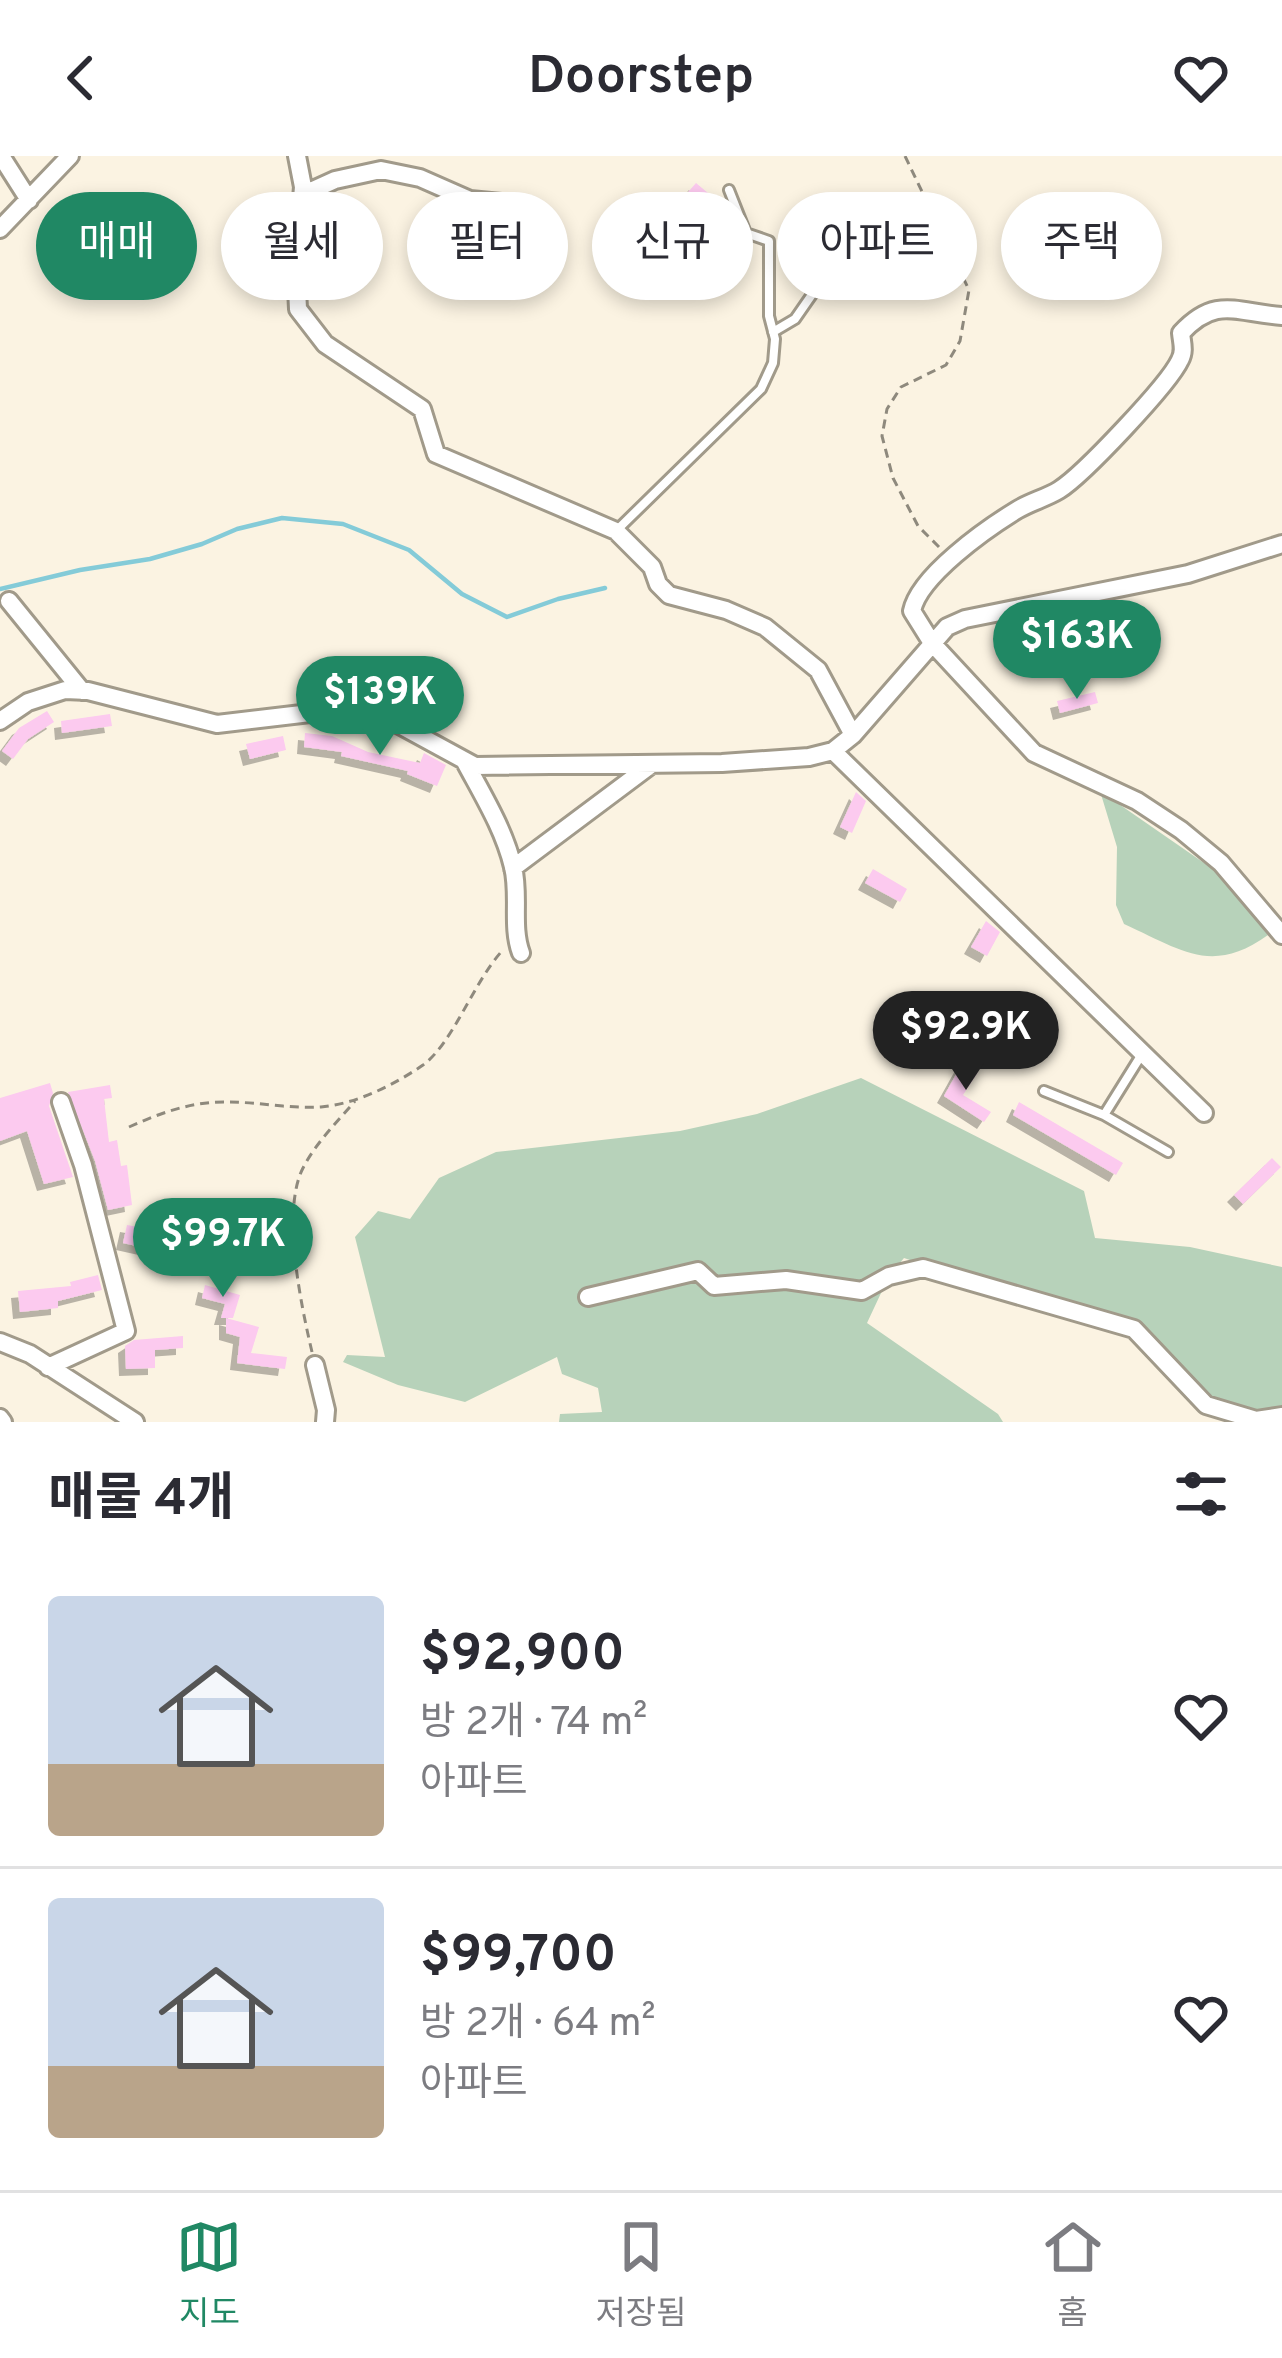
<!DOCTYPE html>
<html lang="ko">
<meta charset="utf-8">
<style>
body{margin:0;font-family:Overpass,"Noto Sans KR",sans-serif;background:#f7f7f7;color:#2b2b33;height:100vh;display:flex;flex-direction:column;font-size:45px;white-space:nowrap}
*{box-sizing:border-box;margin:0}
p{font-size:39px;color:#7c7c81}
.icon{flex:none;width:66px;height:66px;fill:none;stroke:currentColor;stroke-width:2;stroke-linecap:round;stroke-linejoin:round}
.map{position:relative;height:1266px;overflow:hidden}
.panel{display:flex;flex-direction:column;background:#fff;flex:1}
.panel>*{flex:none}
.hud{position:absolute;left:36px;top:36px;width:1212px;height:108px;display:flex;gap:24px}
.price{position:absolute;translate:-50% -102px;padding:0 27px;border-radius:42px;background:#208864;color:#fff;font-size:39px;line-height:78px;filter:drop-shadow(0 3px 6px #0008)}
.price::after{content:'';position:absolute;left:50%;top:72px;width:36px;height:27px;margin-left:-18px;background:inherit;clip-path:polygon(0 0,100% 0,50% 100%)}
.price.current{background:#222;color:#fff}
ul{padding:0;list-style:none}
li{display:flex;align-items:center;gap:36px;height:300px;padding:0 48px}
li+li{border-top:3px solid #e1e1e2}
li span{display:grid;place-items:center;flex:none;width:336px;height:240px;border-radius:12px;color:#555}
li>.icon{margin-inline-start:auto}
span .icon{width:144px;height:144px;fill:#fffc;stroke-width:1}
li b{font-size:51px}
h2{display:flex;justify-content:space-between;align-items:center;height:144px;padding:0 48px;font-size:51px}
.tag{padding:0 42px;border-radius:54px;background:#fff;box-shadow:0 6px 18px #0003;font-size:42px;line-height:108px}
.tag.current{background:#208864;color:#fff}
header{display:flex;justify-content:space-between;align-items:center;height:156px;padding:0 48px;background:#fff;font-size:54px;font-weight:600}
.tab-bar{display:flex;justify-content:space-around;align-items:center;height:168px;border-top:3px solid #e1e1e2;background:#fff;font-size:33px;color:#7c7c81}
.tab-bar a{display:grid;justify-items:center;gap:6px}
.tab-bar .current{color:#208864}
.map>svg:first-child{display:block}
</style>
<header><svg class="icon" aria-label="back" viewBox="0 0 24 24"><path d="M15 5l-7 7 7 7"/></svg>Doorstep<svg class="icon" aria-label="heart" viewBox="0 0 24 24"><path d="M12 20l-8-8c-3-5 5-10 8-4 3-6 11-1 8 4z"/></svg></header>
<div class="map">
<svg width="1282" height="1266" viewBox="0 0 1282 1266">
<defs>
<filter id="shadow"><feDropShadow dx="-7" dy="7" stdDeviation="0" flood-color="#0004"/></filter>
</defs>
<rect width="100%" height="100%" fill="#fbf3e2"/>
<path fill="#b7d2ba" d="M1100,635L1220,718L1268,779C1211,820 1180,793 1124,768L1116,749L1117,691Z
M861,922L1084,1035L1095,1082L1190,1091L1282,1111V1255L1261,1258L1216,1245L1162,1197L1139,1167L993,1132L904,1102L889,1120L867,1167L998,1258L1003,1266H559L560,1258L602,1256L598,1232L562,1218L557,1201L465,1246L398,1229L343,1206L347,1199L385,1201L355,1081L378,1055L410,1063L439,1022L496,996L680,975L757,958Z"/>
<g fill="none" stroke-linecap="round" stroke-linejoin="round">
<path stroke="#84cbd8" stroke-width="4.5" d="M0,433L80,414L150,403L202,388L237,373L282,362L343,368L409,394L462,438L507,461L558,443L605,432"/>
</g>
<path fill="#fccaef" filter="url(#shadow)" d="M696,27L708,37L688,60L676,50Z
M499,63L502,76L455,86L452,73Z
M1095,536L1098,547L1060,557L1057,545Z
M47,555L54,566L28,583L13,603L2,595L19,572Z
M110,558L112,570L62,577L61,565Z
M305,577L332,580L368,596L420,607L424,597L446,609L437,630L407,618L408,615L341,600L342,596L304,591Z
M283,580L286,594L250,603L246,588Z
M856,636L866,645L852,677L840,671Z
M873,713L907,733L900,746L865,727Z
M986,765L1000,776L987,800L971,791Z
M963,906L978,916L963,939L991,956L984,966L944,940Z
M50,927L53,937L49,950L73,1021L44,1028L27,975L0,985V942Z
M110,929L112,942L104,943L109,986L117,984L121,1010L127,1009L132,1049L108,1054L95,1005L68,936Z
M1019,946L1123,1007L1116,1019L1013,959Z
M1272,1002L1281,1011L1243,1048L1234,1039Z
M127,1069L154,1074L150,1093L123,1087Z
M98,1119L102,1134L58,1145V1152L20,1156L18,1135L71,1130L70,1126Z
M205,1129L240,1139L233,1162H221L225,1148L202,1142Z
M226,1162L259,1171L251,1197L287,1201L285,1213L237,1207L240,1181L226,1177Z
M183,1180V1192L155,1194V1212L126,1213L125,1190L134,1184Z"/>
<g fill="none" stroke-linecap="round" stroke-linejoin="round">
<g stroke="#a19a8a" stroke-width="14">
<path id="lane" d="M773,176L795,163L820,127
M617,374L761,233L773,207L775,183L769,160V85L746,77L729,34
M1142,898L1104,959L1168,996
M1044,935L1104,959"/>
</g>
<g stroke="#a19a8a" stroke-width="22">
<path id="street" d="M1,0L29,44
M297,0L303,31L296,111L298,153L325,188L422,253L436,298L616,375L652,411L658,428L669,439L726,454L765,471L818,514L853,579
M302,39L335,24L381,14L420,22L470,44L523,49
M0,73L70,0
M1282,160C1237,157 1216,139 1181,177C1182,187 1185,195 1180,204C1169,228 1083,319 1059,334C1046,342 1030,346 1017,354C986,373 919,420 912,455L932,487L1034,597L1137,645L1181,674L1221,707L1282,779
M9,445L82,535
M0,565L28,546L65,534L88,535L217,568L327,555L385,561L475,610L722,607L809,601L833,595L853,579L947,471L965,463L1188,418L1282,388
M833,595L1204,957
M464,604C482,638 504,673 513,711C520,739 511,770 521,797
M513,712L652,608
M588,1141L698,1115L714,1130L786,1124L862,1135L889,1120L923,1112L1134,1173L1206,1249L1256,1264L1282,1260
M0,1186L30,1198L135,1266
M315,1209L326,1254L325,1266
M48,1211L126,1175L83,1009L61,946
M0,1262L3,1266"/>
</g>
<path stroke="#8e897d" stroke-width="3" stroke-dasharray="9 6" stroke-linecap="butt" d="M905,0L969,134L960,185L946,209L901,231L887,253L882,280L893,322L918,370L939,391
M129,971C160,957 193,945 228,946C258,946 290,953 321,951C356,948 394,929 423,909C453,887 473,827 502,795
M312,1196C301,1149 281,1055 303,1012C315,988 338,965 355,945"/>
<use href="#lane" stroke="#fff" stroke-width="8"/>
<use href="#street" stroke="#fff" stroke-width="16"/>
</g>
</svg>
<b class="price" style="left:1077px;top:546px">$163K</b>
<b class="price" style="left:380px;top:602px">$139K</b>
<b class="price current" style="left:966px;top:937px">$92.9K</b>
<b class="price" style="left:223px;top:1144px">$99.7K</b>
<div class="hud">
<a class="tag current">매매</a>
<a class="tag">월세</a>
<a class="tag">필터</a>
<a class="tag">신규</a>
<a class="tag">아파트</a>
<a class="tag">주택</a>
</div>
</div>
<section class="panel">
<h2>매물 4개<svg class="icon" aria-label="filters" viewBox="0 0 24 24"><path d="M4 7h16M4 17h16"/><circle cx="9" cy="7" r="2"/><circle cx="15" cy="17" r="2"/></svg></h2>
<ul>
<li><span style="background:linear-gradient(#c9d6e8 70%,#b9a48a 0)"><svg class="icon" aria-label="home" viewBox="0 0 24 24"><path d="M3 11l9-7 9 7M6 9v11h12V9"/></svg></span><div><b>$92,900</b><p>방 2개 · 74 m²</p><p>아파트</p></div><svg class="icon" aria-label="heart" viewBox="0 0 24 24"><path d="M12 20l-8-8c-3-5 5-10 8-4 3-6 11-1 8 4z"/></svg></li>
<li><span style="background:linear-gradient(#c9d6e8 70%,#b9a48a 0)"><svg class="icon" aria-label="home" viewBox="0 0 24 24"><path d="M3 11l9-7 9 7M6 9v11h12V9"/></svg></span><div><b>$99,700</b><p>방 2개 · 64 m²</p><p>아파트</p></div><svg class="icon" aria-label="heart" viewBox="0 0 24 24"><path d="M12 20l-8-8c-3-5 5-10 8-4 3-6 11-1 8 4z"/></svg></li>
</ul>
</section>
<nav class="tab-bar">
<a class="current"><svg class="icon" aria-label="map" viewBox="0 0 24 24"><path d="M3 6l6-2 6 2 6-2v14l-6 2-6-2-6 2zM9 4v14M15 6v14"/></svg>지도</a>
<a><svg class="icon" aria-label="saved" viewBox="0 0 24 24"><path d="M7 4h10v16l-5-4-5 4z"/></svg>저장됨</a>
<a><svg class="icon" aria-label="home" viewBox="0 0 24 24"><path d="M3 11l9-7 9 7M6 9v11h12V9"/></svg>홈</a>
</nav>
